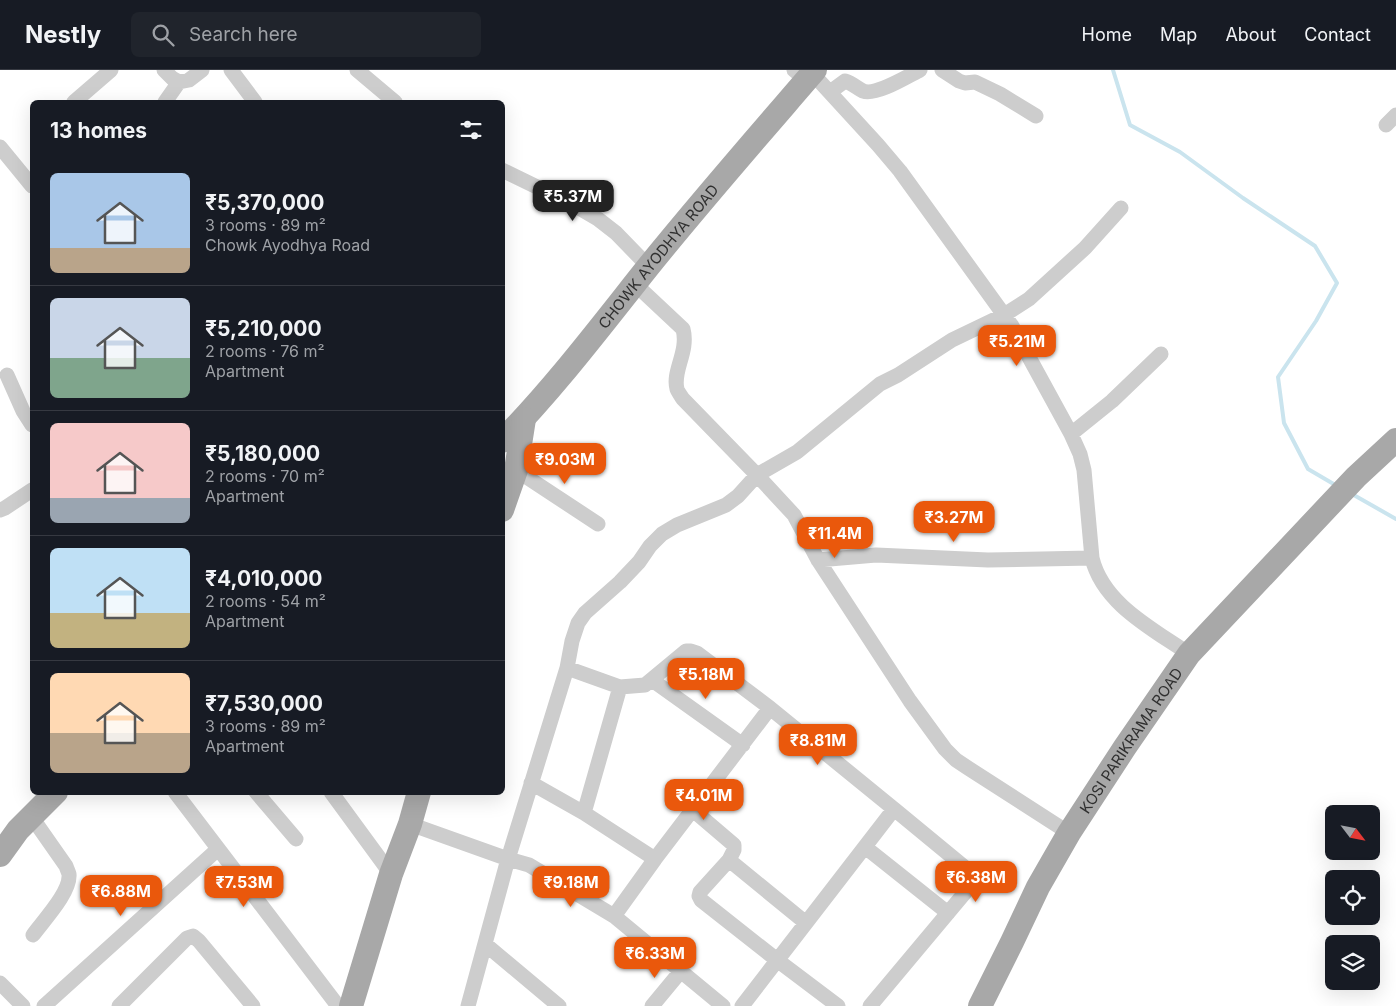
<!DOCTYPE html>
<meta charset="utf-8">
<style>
body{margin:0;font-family:Inter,sans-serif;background:#20242c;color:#f1f3f6;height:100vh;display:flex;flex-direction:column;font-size:19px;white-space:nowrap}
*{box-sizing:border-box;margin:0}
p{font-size:16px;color:#9ea1a6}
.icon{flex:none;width:28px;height:28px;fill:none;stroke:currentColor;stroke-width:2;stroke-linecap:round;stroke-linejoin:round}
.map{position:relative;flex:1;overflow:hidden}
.details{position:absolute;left:30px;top:30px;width:475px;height:695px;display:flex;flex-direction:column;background:#171b24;border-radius:8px;box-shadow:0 5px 20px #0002}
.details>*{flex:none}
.needle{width:32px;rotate:122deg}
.tools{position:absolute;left:1325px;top:735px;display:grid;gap:10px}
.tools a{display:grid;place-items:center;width:55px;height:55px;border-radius:8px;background:#171b24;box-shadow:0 5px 20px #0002;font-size:25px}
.price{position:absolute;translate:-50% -42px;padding:0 11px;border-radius:10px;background:#ea580c;color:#fff;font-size:16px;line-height:32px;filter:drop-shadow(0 1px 2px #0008)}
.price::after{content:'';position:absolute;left:50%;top:30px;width:15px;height:11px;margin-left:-8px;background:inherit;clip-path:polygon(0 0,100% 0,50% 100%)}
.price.active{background:#222;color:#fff}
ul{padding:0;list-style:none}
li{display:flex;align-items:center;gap:15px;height:125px;padding:0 20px}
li+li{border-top:1px solid #363941}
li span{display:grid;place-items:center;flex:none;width:140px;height:100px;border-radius:8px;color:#555}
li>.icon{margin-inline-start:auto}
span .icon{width:60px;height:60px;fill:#fffc;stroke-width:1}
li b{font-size:21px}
h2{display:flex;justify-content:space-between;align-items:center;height:60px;padding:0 20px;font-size:21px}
header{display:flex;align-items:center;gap:30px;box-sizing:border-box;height:70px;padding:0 25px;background:#171b24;border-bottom:1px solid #363941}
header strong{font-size:24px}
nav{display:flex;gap:28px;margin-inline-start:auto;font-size:18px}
.search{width:350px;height:45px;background:#20242c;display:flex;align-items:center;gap:12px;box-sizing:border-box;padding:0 18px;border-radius:8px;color:#9ea1a6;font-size:19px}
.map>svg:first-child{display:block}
</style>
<header>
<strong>Nestly</strong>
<div class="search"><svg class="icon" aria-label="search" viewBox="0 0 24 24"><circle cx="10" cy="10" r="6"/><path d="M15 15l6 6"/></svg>Search here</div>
<nav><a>Home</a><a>Map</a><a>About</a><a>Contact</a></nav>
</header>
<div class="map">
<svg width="1396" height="936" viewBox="0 0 1396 936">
<rect width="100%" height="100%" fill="#fff"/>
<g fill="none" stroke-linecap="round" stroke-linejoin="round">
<path stroke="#cae4ee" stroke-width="4" d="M1113,0L1130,55L1180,82L1243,128L1315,176L1337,213L1316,251L1278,307L1284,353L1308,399L1337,416
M1352,424L1396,449"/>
<path stroke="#cdcdcd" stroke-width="15" d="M164,0L172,8L179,12L189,10L202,0
M231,0L255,32
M357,0L395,32
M794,0L806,10
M942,0L959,11L965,13L975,12L1000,24L1036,46
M812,3L878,75L900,101L1012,256L1071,364L1080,384L1084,400L1092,488C1103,534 1153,559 1189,584
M830,22L845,11C852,13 857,18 863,21C876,26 908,6 920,0
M74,32L111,0
M165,32L179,12
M1386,55L1396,45
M0,77L32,116
M502,100L574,135L598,149L616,163L649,197
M635,214L683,259C689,282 672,301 677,319C678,322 681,326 683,329L757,405L794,445L818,490L910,631L945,679L956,690L968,698L1069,763
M7,305L23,341L32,355
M1071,364L1112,331L1161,284
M516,400L598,454
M0,440L5,438L32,420
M818,490L876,485L988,490L1092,488
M567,598L620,617L645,615L686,581H691L697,583L770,638L894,739L742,936
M652,610L743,675
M620,617L584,743L655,789
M531,713L584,743
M175,722L338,936
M256,722L296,769
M331,722L391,804
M693,740L734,775V780L729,790L806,853
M31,746L66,796C67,799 68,801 69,804C71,822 43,851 33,865
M410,754L508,789L529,795L614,846L723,936
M865,777L948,843
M729,790L700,822L699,826L701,830L777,890L838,936
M614,846L655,789L770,638
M485,874L559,936
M0,913L23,936
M44,936L218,779
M119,936L187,868L193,866L199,871L253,936
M468,936L508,789L567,598L572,571L578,553L585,543L620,512L639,492L650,476L662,464L677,455L726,435L738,426L757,405L797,382L880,314L898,305L952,270L1004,245L1029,229L1085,178L1121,138
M652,936L681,901
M870,936L968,819C973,811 973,807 968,800L894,739"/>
<g stroke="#a8a8a8" stroke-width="24">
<path id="s1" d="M502,371C555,317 601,256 648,197C702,130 759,65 815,0"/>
<path d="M502,440L516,400L524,349"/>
<path d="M0,785L18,760L56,722"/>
<path d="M351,936L391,804L410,754L419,722"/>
<path id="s2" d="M980,936L1012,872L1038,817L1069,763L1125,677L1189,584L1356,407L1396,370"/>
</g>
</g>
<g text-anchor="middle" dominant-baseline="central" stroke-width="5" stroke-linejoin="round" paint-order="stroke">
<g font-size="15" fill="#303030" stroke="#fff">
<text stroke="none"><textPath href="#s1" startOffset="242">CHOWK AYODHYA ROAD</textPath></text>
<text stroke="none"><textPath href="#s2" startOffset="306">KOSI PARIKRAMA ROAD</textPath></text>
</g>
</g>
</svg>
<div class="tools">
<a><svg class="needle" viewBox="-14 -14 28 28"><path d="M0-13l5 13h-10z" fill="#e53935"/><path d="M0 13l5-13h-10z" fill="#9ea1a6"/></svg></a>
<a><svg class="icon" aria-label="locate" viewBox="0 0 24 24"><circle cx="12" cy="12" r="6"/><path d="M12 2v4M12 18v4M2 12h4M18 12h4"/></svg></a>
<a><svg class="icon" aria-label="layers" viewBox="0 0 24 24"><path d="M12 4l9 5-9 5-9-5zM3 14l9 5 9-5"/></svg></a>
</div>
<b class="price active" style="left:573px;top:152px">₹5.37M</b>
<b class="price" style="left:1017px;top:297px">₹5.21M</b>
<b class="price" style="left:565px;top:415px">₹9.03M</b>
<b class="price" style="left:954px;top:473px">₹3.27M</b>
<b class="price" style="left:835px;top:489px">₹11.4M</b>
<b class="price" style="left:706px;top:630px">₹5.18M</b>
<b class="price" style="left:818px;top:696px">₹8.81M</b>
<b class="price" style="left:704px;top:751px">₹4.01M</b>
<b class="price" style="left:976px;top:833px">₹6.38M</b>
<b class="price" style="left:244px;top:838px">₹7.53M</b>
<b class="price" style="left:571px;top:838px">₹9.18M</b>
<b class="price" style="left:121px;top:847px">₹6.88M</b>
<b class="price" style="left:655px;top:909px">₹6.33M</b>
<section class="details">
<h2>13 homes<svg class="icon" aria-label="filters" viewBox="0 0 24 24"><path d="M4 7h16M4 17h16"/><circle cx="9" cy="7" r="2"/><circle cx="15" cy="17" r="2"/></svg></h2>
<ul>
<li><span style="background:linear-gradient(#a9c7e8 75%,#b9a48a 0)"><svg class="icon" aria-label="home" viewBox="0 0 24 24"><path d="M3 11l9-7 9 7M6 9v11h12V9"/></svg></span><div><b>₹5,370,000</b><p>3 rooms · 89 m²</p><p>Chowk Ayodhya Road</p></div></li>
<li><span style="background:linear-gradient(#c9d6e8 60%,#7fa58c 0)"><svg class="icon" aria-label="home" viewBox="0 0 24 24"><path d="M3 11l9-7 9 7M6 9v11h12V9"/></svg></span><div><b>₹5,210,000</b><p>2 rooms · 76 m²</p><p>Apartment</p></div></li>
<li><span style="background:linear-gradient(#f6c9c9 75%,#9aa5b1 0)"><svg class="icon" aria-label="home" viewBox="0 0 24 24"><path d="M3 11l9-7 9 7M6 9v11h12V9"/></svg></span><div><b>₹5,180,000</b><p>2 rooms · 70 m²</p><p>Apartment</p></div></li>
<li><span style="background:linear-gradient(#bfe0f5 65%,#c2b280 0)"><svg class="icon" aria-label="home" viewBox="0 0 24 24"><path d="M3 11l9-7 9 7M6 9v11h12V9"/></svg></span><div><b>₹4,010,000</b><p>2 rooms · 54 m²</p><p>Apartment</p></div></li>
<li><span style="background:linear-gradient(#ffd9b3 60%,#b9a48a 0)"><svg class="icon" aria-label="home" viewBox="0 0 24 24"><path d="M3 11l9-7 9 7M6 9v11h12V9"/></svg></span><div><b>₹7,530,000</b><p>3 rooms · 89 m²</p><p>Apartment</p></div></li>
</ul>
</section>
</div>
